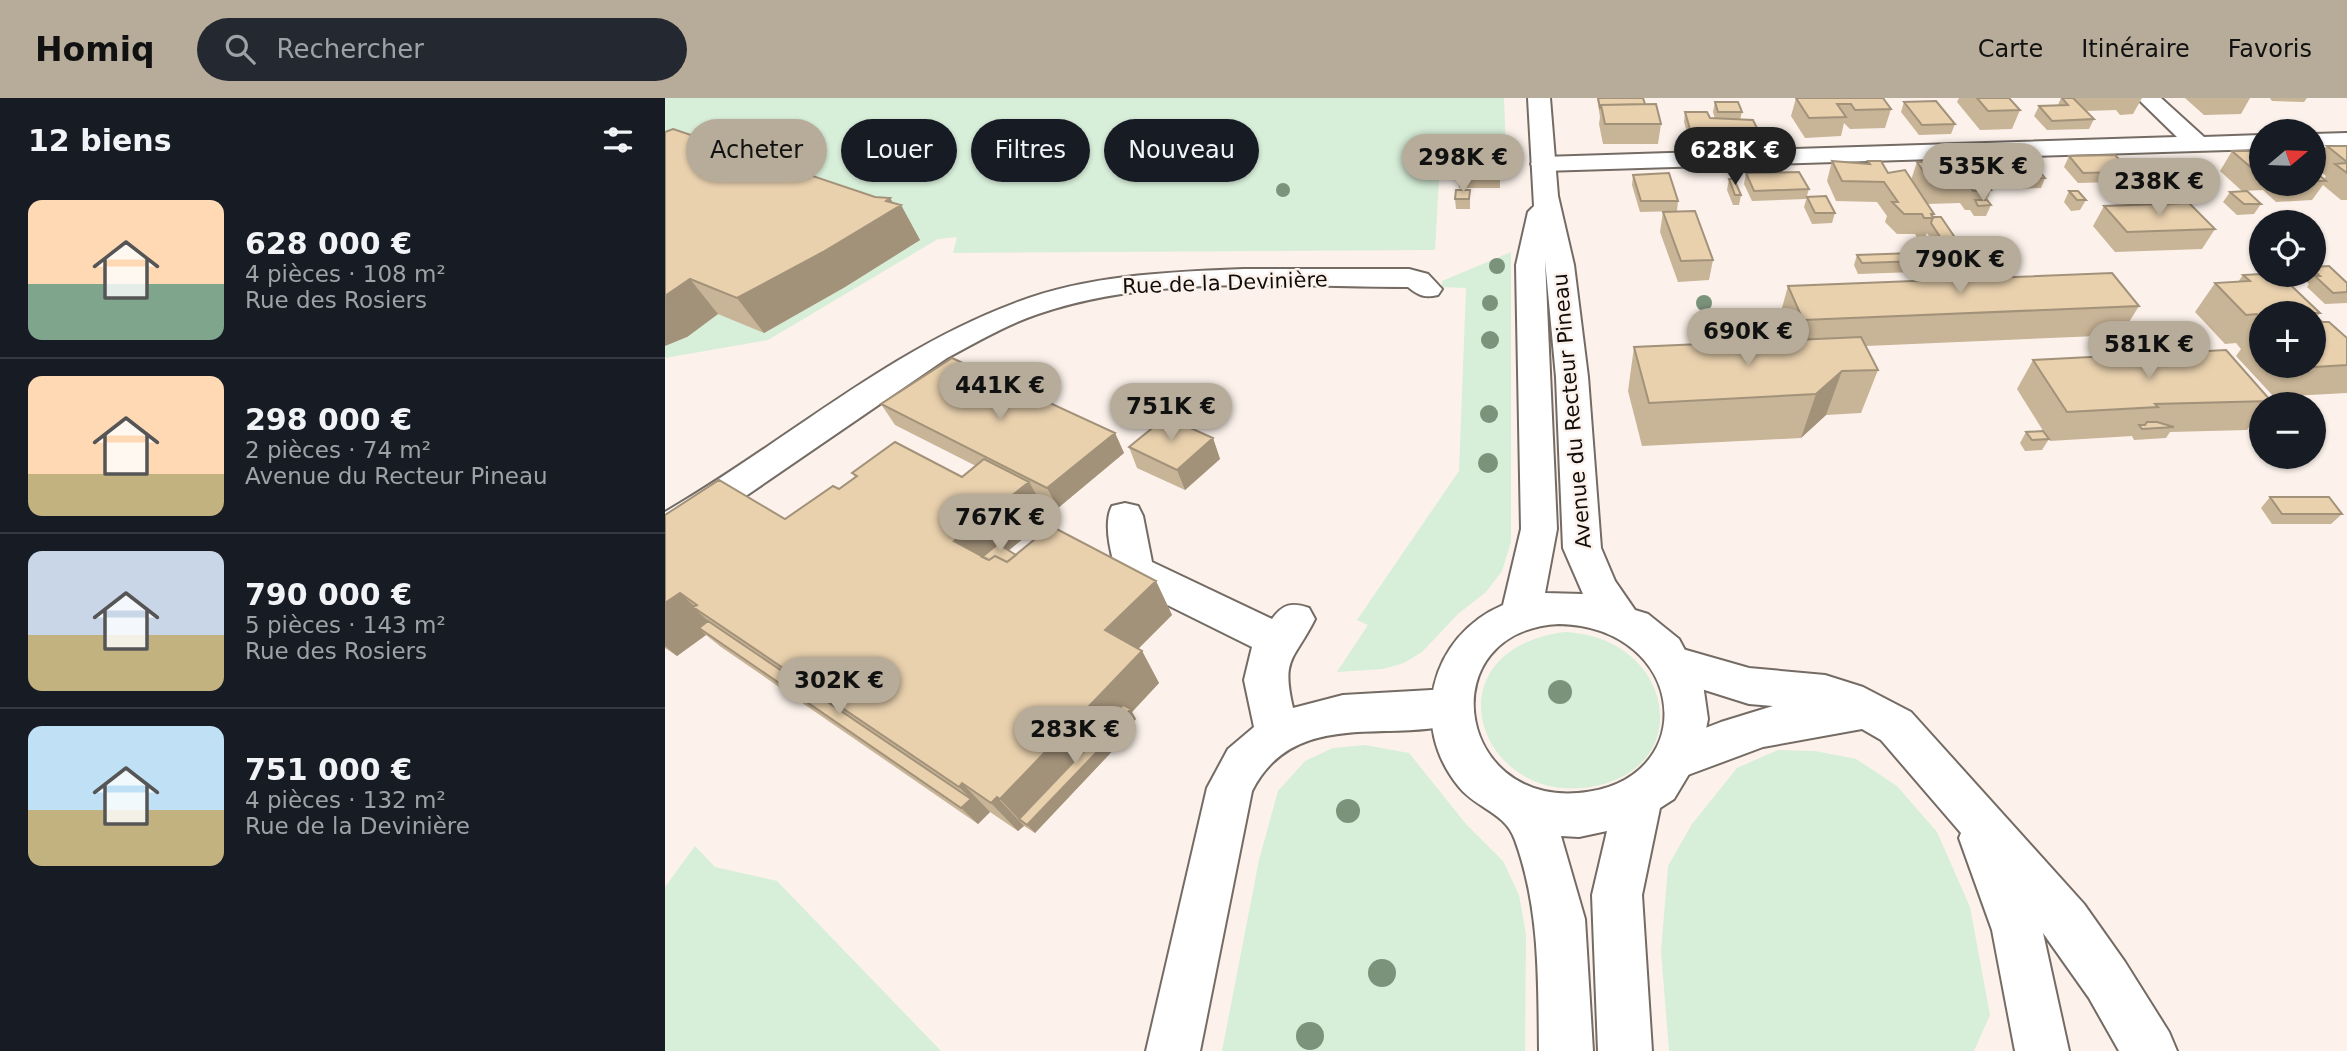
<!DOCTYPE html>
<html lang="fr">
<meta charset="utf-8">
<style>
body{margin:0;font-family:"DejaVu Sans",sans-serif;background:#242831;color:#f1f3f6;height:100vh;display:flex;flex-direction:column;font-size:26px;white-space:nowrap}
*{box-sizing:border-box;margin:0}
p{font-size:23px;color:#9ea1a6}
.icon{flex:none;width:38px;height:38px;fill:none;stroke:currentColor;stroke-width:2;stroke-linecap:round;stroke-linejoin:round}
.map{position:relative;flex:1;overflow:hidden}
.side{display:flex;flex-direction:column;background:#171b24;width:665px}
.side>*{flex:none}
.top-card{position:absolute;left:21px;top:21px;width:665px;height:63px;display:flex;gap:14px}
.needle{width:46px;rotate:71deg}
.tools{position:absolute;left:1584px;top:21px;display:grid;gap:14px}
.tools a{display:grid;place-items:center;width:77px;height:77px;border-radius:50%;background:#171b24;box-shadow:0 2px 5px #0004;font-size:35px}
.price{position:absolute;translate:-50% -60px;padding:0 16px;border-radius:24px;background:#b6ac99;color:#111;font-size:23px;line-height:46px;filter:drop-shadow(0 2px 4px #0008)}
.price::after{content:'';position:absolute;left:50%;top:42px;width:21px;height:16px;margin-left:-10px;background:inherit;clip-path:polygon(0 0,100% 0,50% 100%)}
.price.current{background:#222;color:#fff}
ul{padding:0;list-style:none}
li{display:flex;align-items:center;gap:21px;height:175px;padding:0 28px}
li+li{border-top:2px solid #363941}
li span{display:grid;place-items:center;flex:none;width:196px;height:140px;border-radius:14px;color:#555}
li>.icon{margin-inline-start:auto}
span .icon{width:84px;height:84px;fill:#fffc;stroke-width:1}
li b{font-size:30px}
h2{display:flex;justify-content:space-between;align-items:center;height:84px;padding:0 28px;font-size:30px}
.chip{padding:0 24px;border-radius:32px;background:#171b24;box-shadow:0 2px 5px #0004;font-size:24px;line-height:63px}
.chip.current{background:#b6ac99;color:#111}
header{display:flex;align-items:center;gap:42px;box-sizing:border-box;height:98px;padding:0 35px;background:#b6ac99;color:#111}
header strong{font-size:33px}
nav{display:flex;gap:38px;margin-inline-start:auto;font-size:24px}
.search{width:490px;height:63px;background:#242831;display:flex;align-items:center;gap:18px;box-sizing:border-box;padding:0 24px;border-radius:38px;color:#9ea1a6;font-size:26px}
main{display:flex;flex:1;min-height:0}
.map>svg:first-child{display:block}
</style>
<header>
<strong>Homiq</strong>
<div class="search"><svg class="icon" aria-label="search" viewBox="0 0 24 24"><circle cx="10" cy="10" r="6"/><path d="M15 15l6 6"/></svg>Rechercher</div>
<nav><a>Carte</a><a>Itinéraire</a><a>Favoris</a></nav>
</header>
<main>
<section class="side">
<h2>12 biens<svg class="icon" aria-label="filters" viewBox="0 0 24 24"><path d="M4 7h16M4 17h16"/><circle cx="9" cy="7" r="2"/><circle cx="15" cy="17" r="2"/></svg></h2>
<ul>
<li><span style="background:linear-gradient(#ffd9b3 60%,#7fa58c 0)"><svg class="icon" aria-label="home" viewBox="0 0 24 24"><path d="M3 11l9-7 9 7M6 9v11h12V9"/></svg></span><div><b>628 000 €</b><p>4 pièces · 108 m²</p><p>Rue des Rosiers</p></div></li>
<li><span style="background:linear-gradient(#ffd9b3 70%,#c2b280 0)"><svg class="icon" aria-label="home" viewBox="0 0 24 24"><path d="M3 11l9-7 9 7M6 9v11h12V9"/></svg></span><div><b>298 000 €</b><p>2 pièces · 74 m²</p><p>Avenue du Recteur Pineau</p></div></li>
<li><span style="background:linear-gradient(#c9d6e8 60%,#c2b280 0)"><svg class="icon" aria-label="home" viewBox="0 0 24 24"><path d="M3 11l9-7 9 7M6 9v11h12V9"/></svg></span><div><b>790 000 €</b><p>5 pièces · 143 m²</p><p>Rue des Rosiers</p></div></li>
<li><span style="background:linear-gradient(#bfe0f5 60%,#c2b280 0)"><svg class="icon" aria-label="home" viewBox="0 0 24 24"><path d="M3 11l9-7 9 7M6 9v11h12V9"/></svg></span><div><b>751 000 €</b><p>4 pièces · 132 m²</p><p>Rue de la Devinière</p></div></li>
</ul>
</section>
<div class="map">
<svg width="1682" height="953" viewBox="0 0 1682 953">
<rect width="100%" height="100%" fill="#fcf2eb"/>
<path fill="#d7eed9" d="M0,0H839L842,79L774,82L770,152L288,155L292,139L273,141L103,242L0,260V66L38,47L0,34Z
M846,154V444L837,473L821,494L793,516L757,554L739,565L718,571L672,574L703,527L692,522L794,373L801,190L777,189V183Z
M899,534C1009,538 1034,671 925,689C813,707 761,553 899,534Z
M700,647L744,655L801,726L838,763L854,797L861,836L860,953H557L594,762L613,693L640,663L668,650Z
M1113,652L1150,653L1191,661L1232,688L1272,734L1305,809L1325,917L1309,953H1004L996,853L1003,768L1027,726L1072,670Z
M30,748L50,769L112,783L276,953H0V789Z"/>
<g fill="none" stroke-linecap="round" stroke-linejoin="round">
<g stroke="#736b64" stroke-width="4">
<path id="minor" d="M1472,0H1496L1539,39L1596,37V51L878,73L869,71L866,66L869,61L878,59L1512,39Z
M1682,35V49L1648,50V36Z
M580,171H744L763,176L777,191L773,197C760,200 754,198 743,189C622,189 490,176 373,216C341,227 312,244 282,260L53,417L13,441L0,445V414C118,346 221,253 350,205C422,177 503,174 580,171Z
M460,405L473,408L478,418L487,464L607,521C618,506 627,504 644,510L650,521C629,563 616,559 628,610L678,597L784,591L799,597L805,610L799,623C731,648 631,606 587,693L535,953H481L542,690L563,651L589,629L579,582L587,549L456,484C447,465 437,426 447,408Z
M1007,548L1084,570L1160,577L1198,589L1246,614L1419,806L1460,864L1504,934L1512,953H1454L1424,900L1378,835L1404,953H1350L1327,832L1294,740L1296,735L1216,642L1197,631L1098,649L1012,681L996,675L990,661L996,647L1056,624L1108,608L1084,606L992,577L986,565L992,553Z"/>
</g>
<g stroke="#736b64" stroke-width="4">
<path id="major" d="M863,0H885L893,98L909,167L923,279L936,450L950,483L970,512L983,516L1014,541L1038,586L1043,621L1036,656L1009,701L995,710L977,797L987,953H933L927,797L942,733L914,739L896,738L920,821L928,953H874C873,880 875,811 850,742C840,714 812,711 794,689C743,627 765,538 838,507L856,431L851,167L863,114L869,108ZM880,162L891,279L898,450L918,496L880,495L892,431ZM894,526C1024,529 1038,685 913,695C790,705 766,533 894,526Z"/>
</g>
<use href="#minor" fill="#fff" fill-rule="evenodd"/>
<use href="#major" fill="#fff" fill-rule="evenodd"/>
</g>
<g fill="#7c937b">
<circle cx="618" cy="92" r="7"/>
<circle cx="832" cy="168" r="8"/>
<circle cx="825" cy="205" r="8"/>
<circle cx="1039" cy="205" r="8"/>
<circle cx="825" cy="242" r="9"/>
<circle cx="824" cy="316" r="9"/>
<circle cx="823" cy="365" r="10"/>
<circle cx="895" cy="594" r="12"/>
<circle cx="683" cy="713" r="12"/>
<circle cx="717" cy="875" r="14"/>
<circle cx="645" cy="938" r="14"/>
</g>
<path fill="#c8b496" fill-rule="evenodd" d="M932,0H978L980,6L996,26L993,46H938L934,26L935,19Z
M1131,0H1218L1226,11L1220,30L1185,31L1179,25L1176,38L1140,40L1126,18Z
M1294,0H1344L1355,12L1347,31L1315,32L1292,4Z
M1396,0H1477L1468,16L1455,17L1451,12L1421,13L1429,21L1424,31L1382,32L1369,18L1374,8L1393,7Z
M1520,0H1585L1576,16L1539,17Z
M1605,0H1642L1639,4L1607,3Z
M1050,4L1077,14L1075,22L1093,32L1091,42L1056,44L1055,40L1024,41L1019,24L1020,14L1045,20L1050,21L1048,14Z
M1239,4L1290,26L1286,36L1254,37L1236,14Z
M0,34L210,99L225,100L228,105L236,107L255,142L180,189L99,235L53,216L22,239Z
M275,38L284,58L268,71L202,64L191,44Z
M1662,48H1682V102H1676L1658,87L1647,102L1611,104L1598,92L1577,93L1555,73L1567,53H1596V86H1648V72L1659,81L1661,78L1649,68Z
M1404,58L1470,78L1464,88H1454L1451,84L1413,85L1399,69Z
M1321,61L1380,80L1376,90L1332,91L1317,71Z
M1167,63L1203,66V63L1223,75L1246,82L1252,64L1326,92L1322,102L1326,107L1321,118H1309L1305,112H1300L1295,105L1262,106L1269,116L1268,119L1297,150L1293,161H1279L1262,135L1260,140H1252L1250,136H1232L1220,124L1222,118L1212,104L1171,103L1162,83Z
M1486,65L1552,81L1545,91L1522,92L1523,93L1516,103H1505L1499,97L1502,93H1498L1481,75Z
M835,72V90H794L793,80Z
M1081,75L1144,91L1141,101L1087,103L1079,86Z
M968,77L1013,103L1012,113L975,114L967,87Z
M1064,81L1076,97L1074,107H1068L1062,92Z
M805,92V111H791L790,101Z
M1404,93L1421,102L1415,112L1406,113L1399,104Z
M1565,94L1596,106L1589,116L1572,117L1558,104Z
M1142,99L1170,115L1167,125L1147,126L1139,109Z
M1439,108L1550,131L1537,151L1450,154L1428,128Z
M998,114L1048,162L1044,182L1013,184L995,134Z
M1192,157L1254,163L1250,174L1193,176L1189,167Z
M1596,167V177H1636L1630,184H1625L1624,186L1655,215L1652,219L1682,240V295L1609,299L1571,258L1576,251L1571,245L1560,246L1530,214L1550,185L1573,184L1578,177L1596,176L1592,172ZM1596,215L1648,268H1596Z
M1648,169L1682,185V205L1660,206L1642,189L1644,186L1638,180L1640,177H1648Z
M1123,188L1474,208L1456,237L1201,248L1213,272L1196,315L1161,317L1136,340L977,348L963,293L969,249L1125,242L1115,217Z
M1368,262L1606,303L1603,306H1596V315L1582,332L1505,334L1501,340L1469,342L1467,338L1385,343L1384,341L1377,352L1360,353L1355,345L1361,334L1382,339L1352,291Z
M216,306L450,335L459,355L393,410L373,400L384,419L344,452L351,457L491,483L507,517L473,551L477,553L494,585L467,614L471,621L452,641L455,645L370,735L359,728L353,733L325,714L313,726L56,549L41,537L12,558L0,550V417L120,421L174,391L190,379L187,375L297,379L311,368L230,327Z
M548,340L555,361L520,392L472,370L464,349Z
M1605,399L1677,416L1666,426H1607L1596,410Z"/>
<path fill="#a3927a" d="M275,38L284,58L268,71L258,52Z
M225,100L231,110L236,107L255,142L180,189L99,235L72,200Z
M25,181L53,216L22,239L0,248V198Z
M1177,273L1161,317L1136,340L1151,296Z
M450,335L459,355L393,410L382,390Z
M548,340L555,361L520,392L512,372Z
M364,384L384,419L318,474L289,443Z
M491,483L507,517L459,565L440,532Z
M15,495L41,519L28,509L51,530H34L41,537L12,558L0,548V505Z
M477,553L494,585L467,614L471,621L452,641L455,645L370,735L362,727L354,721L362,730L335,701Z
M297,685L325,714L313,726L296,710L306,701L294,689Z
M332,699L359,728L353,733L326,705Z"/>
<path fill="#e9d1ae" stroke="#a3927a" stroke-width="2" d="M933,0H978L980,6L936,7V10H935Z
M1131,0H1218L1226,11L1190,12L1186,6H1172L1181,19L1144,20Z
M1312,0H1344L1355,12L1323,13Z
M1397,0H1408L1429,21L1387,23L1374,8L1403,7Z
M1271,3L1290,26L1257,27L1239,4Z
M1050,4H1073L1077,14H1053Z
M991,6L996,26H940L936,7Z
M1020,14H1042L1045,20L1088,22L1093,32L1058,34L1057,30L1025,31Z
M8,31L210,99L225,100L221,103L236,107L158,154L72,200L25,181L0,198V34Z
M209,31L275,38L258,52L191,44Z
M1662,48H1682V64Z
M1567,53H1596V73H1590Z
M1450,57L1470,78H1460L1456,74L1418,75L1404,58Z
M1364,60L1380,80L1336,81L1321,61Z
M1167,63L1205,66L1203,63H1216L1223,75L1240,72L1269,116H1266L1268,120H1259L1257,116H1239L1227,104H1233L1219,84L1177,83Z
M1302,63L1326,92L1308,93L1303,85L1267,86L1252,64Z
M1533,63L1552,81L1504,82L1486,65Z
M1682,65V75L1670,66Z
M835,72V80H793L794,73Z
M1648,72L1661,83H1648Z
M1134,74L1144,91L1089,93L1081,75Z
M1004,75L1013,103H976L968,77Z
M1064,81H1069L1076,97H1070Z
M1505,87H1517L1523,93H1511Z
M791,92H805L804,101H790Z
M1404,93H1413L1421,102H1412Z
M1582,93L1596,106H1579L1565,94Z
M1161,98L1170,115H1150L1142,99Z
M1310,102H1322L1326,107L1313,108Z
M1524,105L1550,131L1462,134L1439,108Z
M1030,113L1048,162L1016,163L998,114Z
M1268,119H1276L1297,150L1283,151L1266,125Z
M1249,155L1254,163L1197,165L1192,157Z
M1664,168L1682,185V194L1668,195L1650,178H1655L1648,172V169Z
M1447,175L1474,208L1138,222L1123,188Z
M1596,176L1615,177L1655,215H1596V221L1592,216L1581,217L1550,185L1585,183L1578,177Z
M1615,177H1628L1630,178L1617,179Z
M1648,216L1657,224H1664L1682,240V267L1633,270L1630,268H1648Z
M1196,239L1213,272L1177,273L1151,296L984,305L969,249Z
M1561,252L1606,303L1490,306L1493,309L1402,314L1368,262Z
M287,260L450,335L382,390L216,306Z
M501,319L548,340L512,372L464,349Z
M1482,324H1492L1509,329L1477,331L1474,327H1480Z
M1378,333L1384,341L1367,342L1361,334Z
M230,344L297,379L319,361L364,384L289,443L324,462L330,458L342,464L386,428L491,483L440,532L477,553L335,701L332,699L326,705L297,685L294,689L28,509L32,507L15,495L0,505V417L54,382L120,421L168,388L174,391L192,378L187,375Z
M1605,399H1664L1677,416H1617Z
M333,446L351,457L342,464L330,458L324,462L317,459Z
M43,523L306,701L296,710L34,530Z
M458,607L466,611L445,633L449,636L362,727L354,721L440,631L437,629Z"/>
<g text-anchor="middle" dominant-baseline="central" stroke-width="5" stroke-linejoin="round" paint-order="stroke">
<g font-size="21" fill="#0f0c0a" stroke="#fcf2eb">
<text transform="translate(560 185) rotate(-2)">Rue de la Devinière</text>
<text transform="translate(907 313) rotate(-95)">Avenue du Recteur Pineau</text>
</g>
</g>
</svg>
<div class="tools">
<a><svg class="needle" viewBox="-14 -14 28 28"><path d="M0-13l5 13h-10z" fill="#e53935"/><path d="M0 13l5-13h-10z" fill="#9ea1a6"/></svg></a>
<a><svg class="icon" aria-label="locate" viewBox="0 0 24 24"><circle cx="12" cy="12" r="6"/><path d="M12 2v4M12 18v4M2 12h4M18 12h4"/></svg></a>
<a>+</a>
<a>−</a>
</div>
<b class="price current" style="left:1070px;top:89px">628K €</b>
<b class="price" style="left:798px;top:96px">298K €</b>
<b class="price" style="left:1318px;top:105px">535K €</b>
<b class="price" style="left:1494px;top:120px">238K €</b>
<b class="price" style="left:1295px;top:198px">790K €</b>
<b class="price" style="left:1083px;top:270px">690K €</b>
<b class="price" style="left:1484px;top:283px">581K €</b>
<b class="price" style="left:335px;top:324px">441K €</b>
<b class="price" style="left:506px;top:345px">751K €</b>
<b class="price" style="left:335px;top:456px">767K €</b>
<b class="price" style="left:174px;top:619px">302K €</b>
<b class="price" style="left:410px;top:668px">283K €</b>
<div class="top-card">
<a class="chip current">Acheter</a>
<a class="chip">Louer</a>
<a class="chip">Filtres</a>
<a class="chip">Nouveau</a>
</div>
</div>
</main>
